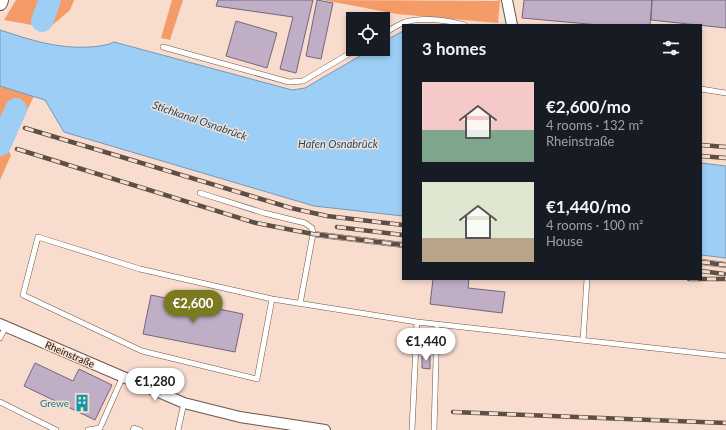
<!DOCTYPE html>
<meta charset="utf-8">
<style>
body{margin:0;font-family:Lato,sans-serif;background:#20242c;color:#f1f3f6;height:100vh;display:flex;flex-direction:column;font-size:15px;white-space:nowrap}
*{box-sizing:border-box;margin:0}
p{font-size:13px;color:#9ea1a6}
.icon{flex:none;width:22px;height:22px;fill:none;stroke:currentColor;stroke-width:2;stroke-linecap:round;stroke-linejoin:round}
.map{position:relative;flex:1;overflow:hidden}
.side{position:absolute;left:402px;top:24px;width:300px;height:256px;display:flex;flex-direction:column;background:#171b24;border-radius:0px;box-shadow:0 2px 6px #0003}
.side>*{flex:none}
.controls{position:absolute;left:346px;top:12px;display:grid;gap:8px}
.controls a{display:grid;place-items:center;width:44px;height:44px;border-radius:0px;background:#171b24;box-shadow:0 2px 6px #0003;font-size:20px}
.price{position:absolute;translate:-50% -34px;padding:0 9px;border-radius:14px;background:#fff;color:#222;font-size:13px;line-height:26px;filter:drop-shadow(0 1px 2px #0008)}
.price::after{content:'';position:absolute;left:50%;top:24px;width:12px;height:9px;margin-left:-6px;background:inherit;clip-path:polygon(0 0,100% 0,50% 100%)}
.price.current{background:#7c7a20;color:#fff}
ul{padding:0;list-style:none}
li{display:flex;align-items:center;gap:12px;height:100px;padding:0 20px}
li span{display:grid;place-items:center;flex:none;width:112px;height:80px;border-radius:0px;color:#555}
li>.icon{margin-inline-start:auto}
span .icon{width:48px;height:48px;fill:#fffc;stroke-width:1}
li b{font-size:17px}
h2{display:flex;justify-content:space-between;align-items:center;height:48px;padding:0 20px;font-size:17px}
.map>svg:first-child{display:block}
</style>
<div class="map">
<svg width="726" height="430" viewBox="0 0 726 430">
<rect width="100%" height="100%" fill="#f8dccd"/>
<path fill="#f49b68" d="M16,0H74L70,10L49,28L4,20Z
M172,0H183L170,40L161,38Z
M323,0L496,1L500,0L498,23L397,14Z
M0,86L34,96L8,150L11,155L0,180Z"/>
<path fill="#9dcff6" stroke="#7797b1" d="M0,30C31,40 57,49 90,47C99,46 106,46 114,42L292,90L305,88L372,49H383V42L403,31V216L314,206L64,132L45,100L0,86Z
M701,163L726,166V258L701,255Z"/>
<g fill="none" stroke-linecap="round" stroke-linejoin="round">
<path stroke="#9dcff6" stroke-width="22" d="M42,21L50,0
M0,145L16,109"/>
</g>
<path fill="#bfaec6" stroke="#75667b" d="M218,0H313L296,73L280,69L293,17L216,6Z
M317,0L333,3L321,59L306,56Z
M524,0H652L650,25H599L522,18Z
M652,0H726V28L651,20Z
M236,21L277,33L267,68L226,56Z
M433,279H469L468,288L505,292L502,313L430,304Z
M151,295L243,314L235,352L143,334Z
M422,356H430V369L422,368Z
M35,363L73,381L79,369L112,385L95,420L24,386Z"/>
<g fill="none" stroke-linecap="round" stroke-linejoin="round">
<g stroke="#6d5548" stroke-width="6">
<path id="service" d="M383,34C390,30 397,25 405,22C421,17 448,20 464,25
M163,47L289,82L303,81L357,49
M701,89L726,93
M200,193L264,213L305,223L312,228L313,234L300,304
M313,234L403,245
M701,262L726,265
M272,299L257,379L142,351L23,295L38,237L140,269L272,299L417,322L726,356
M0,338L6,326
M583,340L587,279
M0,402L56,430
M88,430L100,428L123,376
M133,430L134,428L140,430
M178,430L184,403
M412,430L417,322
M434,430L437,324"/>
</g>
<g stroke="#6d5548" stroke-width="12">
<path id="minor" d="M507,0L512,25
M0,324L184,403L240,417L325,430"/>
</g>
<g stroke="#6d5548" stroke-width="16">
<path id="secondary" d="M0,3L1,0"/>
</g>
<use href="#service" stroke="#fff" stroke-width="5"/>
<use href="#minor" stroke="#fff" stroke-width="10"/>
<use href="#secondary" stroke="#fff" stroke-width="14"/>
<g stroke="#5d4f46" stroke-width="4.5">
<path id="rail" d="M25,128L291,208L327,216L403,225
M701,145L726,147
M17,149L256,223L313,234L403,245
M701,156L726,158
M337,227L403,235
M701,262L726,265
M701,271L724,274
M689,279H726
M453,412L726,423"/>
</g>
<use href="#rail" stroke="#f8dccd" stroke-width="3" stroke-dasharray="9" stroke-linecap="butt"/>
</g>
<defs>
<g id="building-bare" transform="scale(1.38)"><path d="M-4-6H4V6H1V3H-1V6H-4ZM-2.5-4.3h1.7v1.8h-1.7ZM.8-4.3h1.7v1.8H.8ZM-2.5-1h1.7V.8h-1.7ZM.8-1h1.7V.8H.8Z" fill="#0f9aa8" stroke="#f8dccd" stroke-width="2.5" paint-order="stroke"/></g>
</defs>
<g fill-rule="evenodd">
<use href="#building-bare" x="82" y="403"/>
</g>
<g text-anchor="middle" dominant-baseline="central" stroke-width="3" stroke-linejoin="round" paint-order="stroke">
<g font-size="10" fill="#1e150f" stroke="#f8dccd">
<text transform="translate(70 354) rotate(23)">Rheinstraße</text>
</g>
<g font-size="10" fill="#0d838f" stroke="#f8dccd" text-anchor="end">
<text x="69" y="403">Grewe</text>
</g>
<g font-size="11" font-style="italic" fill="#0a517a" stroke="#f8dccd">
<text transform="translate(200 120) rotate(19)">Stichkanal Osnabrück</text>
<text x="338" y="143">Hafen Osnabrück</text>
</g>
</g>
</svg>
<div class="controls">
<a><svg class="icon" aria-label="locate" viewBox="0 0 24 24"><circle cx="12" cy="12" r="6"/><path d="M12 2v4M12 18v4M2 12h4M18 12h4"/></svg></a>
</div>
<b class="price current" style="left:193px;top:324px">€2,600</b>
<b class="price" style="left:426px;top:362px">€1,440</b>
<b class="price" style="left:155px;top:402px">€1,280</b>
<section class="side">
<h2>3 homes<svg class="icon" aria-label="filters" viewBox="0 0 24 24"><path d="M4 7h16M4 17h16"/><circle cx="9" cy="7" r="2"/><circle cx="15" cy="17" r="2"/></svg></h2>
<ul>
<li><span style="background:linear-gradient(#f6c9c9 60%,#7fa58c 0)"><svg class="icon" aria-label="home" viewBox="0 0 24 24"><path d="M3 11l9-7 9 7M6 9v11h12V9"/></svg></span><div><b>€2,600/mo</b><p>4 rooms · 132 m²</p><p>Rheinstraße</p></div></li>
<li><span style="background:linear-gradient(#dfe7d0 70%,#b9a48a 0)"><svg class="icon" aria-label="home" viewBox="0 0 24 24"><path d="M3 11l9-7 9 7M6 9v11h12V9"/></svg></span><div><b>€1,440/mo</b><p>4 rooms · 100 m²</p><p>House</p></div></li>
</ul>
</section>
</div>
